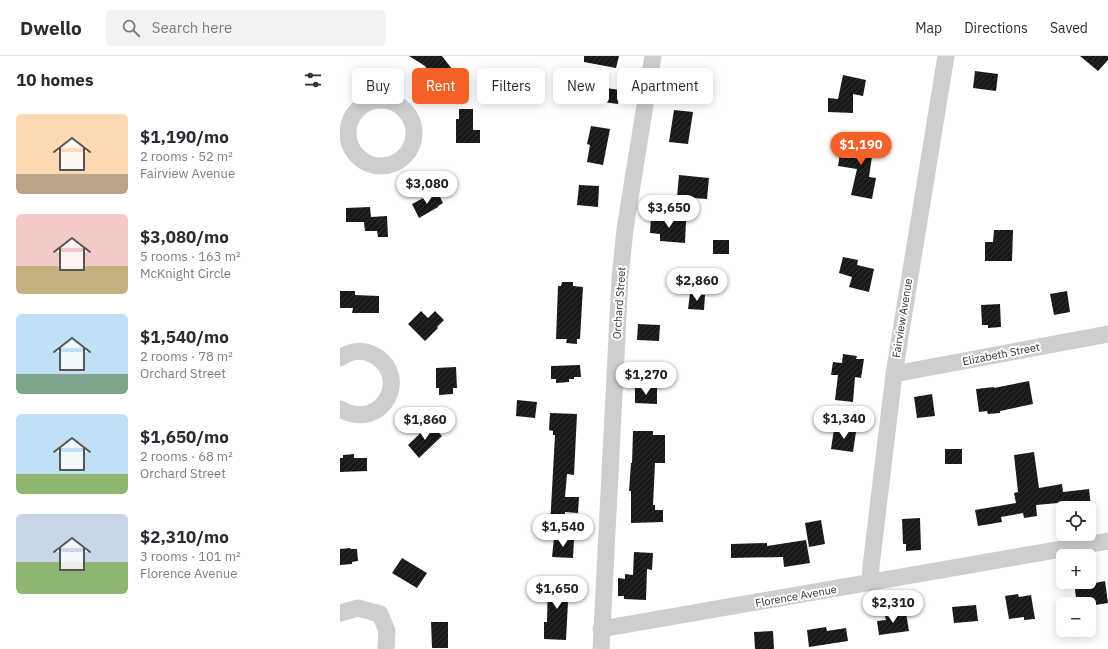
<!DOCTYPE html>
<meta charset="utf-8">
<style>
body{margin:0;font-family:"IBM Plex Sans",sans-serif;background:#f2f2f3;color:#2b2b33;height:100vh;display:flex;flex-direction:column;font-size:15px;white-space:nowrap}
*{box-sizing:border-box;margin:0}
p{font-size:13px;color:#7c7c81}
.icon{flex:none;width:22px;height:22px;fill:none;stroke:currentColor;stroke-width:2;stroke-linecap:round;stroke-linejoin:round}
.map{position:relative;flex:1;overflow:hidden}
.details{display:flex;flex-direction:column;background:#fff;width:340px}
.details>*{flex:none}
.top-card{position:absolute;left:12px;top:12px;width:380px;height:36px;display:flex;gap:8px}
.controls{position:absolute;left:716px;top:445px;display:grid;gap:8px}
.controls a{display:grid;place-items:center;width:40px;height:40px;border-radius:6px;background:#fff;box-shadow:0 2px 10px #0003;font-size:20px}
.price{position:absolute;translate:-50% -34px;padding:0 9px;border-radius:14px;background:#fff;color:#222;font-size:13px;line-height:26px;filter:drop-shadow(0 1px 2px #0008)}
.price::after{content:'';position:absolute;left:50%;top:24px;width:12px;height:9px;margin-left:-6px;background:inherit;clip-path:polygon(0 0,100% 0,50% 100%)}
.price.on{background:#f56026;color:#fff}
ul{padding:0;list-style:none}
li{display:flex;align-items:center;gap:12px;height:100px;padding:0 16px}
li span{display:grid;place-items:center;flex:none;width:112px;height:80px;border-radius:6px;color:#555}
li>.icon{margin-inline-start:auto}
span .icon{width:48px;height:48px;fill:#fffc;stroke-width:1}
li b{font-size:17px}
h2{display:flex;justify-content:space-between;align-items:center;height:48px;padding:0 16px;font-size:17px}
.chip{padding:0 14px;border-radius:6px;background:#fff;box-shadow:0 2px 10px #0003;font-size:14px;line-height:36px}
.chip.on{background:#f56026;color:#fff}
header{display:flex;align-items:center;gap:24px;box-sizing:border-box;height:56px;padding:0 20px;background:#fff;border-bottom:1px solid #e1e1e2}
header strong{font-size:19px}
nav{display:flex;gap:22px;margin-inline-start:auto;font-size:14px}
.search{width:280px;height:36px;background:#f2f2f3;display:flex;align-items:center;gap:10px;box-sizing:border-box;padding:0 14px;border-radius:6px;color:#7c7c81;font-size:15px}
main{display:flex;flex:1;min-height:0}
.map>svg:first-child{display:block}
</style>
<header>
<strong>Dwello</strong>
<div class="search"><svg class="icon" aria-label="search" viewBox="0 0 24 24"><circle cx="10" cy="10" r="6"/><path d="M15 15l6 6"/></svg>Search here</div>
<nav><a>Map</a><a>Directions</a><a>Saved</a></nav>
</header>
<main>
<section class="details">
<h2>10 homes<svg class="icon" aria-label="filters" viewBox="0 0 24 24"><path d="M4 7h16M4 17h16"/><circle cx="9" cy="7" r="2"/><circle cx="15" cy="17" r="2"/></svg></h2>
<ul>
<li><span style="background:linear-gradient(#ffd9b3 75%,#b9a48a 0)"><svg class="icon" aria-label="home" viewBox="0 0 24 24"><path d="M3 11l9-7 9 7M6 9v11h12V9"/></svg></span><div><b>$1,190/mo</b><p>2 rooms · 52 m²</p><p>Fairview Avenue</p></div></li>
<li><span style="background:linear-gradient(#f6c9c9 65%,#c2b280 0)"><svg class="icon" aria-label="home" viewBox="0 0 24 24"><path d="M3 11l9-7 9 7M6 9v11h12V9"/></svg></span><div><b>$3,080/mo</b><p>5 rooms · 163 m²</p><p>McKnight Circle</p></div></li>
<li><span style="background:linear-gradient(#bfe0f5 75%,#7fa58c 0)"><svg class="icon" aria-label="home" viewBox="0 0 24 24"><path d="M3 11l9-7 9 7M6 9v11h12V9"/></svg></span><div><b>$1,540/mo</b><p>2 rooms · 78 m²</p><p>Orchard Street</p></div></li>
<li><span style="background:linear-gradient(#bfe0f5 75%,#8fb573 0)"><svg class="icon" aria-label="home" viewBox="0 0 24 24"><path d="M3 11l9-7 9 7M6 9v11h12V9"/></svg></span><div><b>$1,650/mo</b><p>2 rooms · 68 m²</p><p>Orchard Street</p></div></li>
<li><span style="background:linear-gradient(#c9d6e8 60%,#8fb573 0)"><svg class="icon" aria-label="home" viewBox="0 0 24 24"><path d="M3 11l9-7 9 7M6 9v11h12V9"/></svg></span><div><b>$2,310/mo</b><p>3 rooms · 101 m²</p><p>Florence Avenue</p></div></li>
</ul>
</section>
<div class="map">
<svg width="768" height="593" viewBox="0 0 768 593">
<defs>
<pattern id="building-hatch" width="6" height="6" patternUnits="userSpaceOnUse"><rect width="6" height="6" fill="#181818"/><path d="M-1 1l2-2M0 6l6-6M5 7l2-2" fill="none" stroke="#313131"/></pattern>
</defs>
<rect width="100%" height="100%" fill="#fff"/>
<path fill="url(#building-hatch)" d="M69,0H102L112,13L109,15L119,27L106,38L85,10Z
M244,0H279L276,12L244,6Z
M740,0H768V4L758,15Z
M635,15L658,18L656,35L633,32Z
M503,19L526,24L523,40L513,38V57L488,56V42L498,43Z
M255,27L267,28L266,32L280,34L278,48L256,45L253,41Z
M119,53H133V74H140V87H116V63H119Z
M334,54L353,56L348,88L329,86Z
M251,70L270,73L263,109L247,106L250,89L247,88Z
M517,78L535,80L529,121L536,122L532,143L511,139L517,113L498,110L500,98L511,100L514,83L516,84Z
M339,119L369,122L367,143L337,141Z
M239,129L259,130L258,151L237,149Z
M98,137L103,147L98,150V151L79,162L72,148L91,138L92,140Z
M30,151L31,161L47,160L48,181H38L37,175H25L24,166H6V152Z
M311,160L335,162L334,164L346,165L345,187L320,185V178L310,177Z
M654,174H673L672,205H645V186H653Z
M373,184H389V198H373Z
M503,201L518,204L517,209L534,213L529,236L509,231L512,221L499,217Z
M222,226H233V230L243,231L240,283H237V288L226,287L227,283H216L218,230H221Z
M0,235H15V239L39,240V257H12L13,252H0Z
M727,235L730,256L714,259L710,238Z
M350,238L365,239L364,254L348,253Z
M660,248L661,271L648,272V269H642L641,249Z
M81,255L88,262L95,255L104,264L97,271L98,272L85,285L68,268Z
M298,268L320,269L319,285L297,284Z
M503,298L517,300L516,303H524L521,322L515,321L513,346L495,344L498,319H491L493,306L502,307Z
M240,309L241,321H234V323H229V326L216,327V323H211V310Z
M116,311L117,332H113V338L99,339V332H96V312Z
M689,325L693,348L660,355V357L648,358L647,355L639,356L636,333L654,331V332Z
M295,331L317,332V348L295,347Z
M592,338L595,360L577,362L574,341Z
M177,344L197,346L195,362L176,360Z
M210,357L237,358L234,419L227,418L225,441H239L238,457L225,456L224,471L210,470L215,379H213V375L209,374Z
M90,368L102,380L79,402L68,389Z
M494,373L516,376L513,396L491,393Z
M293,375H313V379H325V407H315L313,449H315V454H323V466L291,467V435H289L291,407H292Z
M605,393H622V408H605Z
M694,396L699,432L722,428L723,436L749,433L751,451L719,452L718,447L696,449L697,460L684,462L683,457L661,461L662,466L638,470L635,454L676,447L674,437L678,436L674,399Z
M14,398V402H27V415L0,416V402H3V399Z
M580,462L581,494L566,495V488H563L562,463Z
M481,464L485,488L469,491L465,467Z
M214,482L234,483L233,502L212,501Z
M466,484L470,507L444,511L443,501L391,502V488L427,487V490Z
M10,492L11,493H17L18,505L12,506V508L0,509V493Z
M294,496L313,497L312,514L307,513L306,544L284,543V540H278V522L285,523V518L293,519Z
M62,502L87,517L77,532L52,517Z
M208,524L231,525V546H228L226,584L204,583V566H207Z
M749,525L750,528L765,525L768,547L749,550V548H737L734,527Z
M678,538L679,541L691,539L695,563L684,564V561L669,563L665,540Z
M636,549L638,565L614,567L612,551Z
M566,557L569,575L539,579L537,565L546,564L545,560Z
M91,566H108V592H92Z
M486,571L487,575L506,572L508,585L469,591L467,574Z
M433,575L434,593H415L414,576Z"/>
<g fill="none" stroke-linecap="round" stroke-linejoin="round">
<path stroke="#cecece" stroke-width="17" d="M8 77a33 33 0 1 1 66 0a33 33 0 1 1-66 0Z
M0,302C8,296 20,293 29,297C74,315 44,378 0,353
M554,318L768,278
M530,527L531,510L554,318L606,0
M0,557L18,552L40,558L47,575L46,593
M261,573L768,485
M261,593L280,222L285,173L313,0"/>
</g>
<g text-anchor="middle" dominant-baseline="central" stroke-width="4" stroke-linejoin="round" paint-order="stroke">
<g font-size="11" fill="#313131" stroke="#fff">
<text transform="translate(279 247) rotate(-86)">Orchard Street</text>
<text transform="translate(562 262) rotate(-81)">Fairview Avenue</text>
<text transform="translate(661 298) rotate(-11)">Elizabeth Street</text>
<text transform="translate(456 540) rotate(-10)">Florence Avenue</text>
</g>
</g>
</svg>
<div class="controls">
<a><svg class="icon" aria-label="locate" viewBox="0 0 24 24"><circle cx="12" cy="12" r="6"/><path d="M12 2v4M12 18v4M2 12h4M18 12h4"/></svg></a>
<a>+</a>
<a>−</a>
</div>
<b class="price on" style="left:521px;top:110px">$1,190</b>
<b class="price" style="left:87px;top:149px">$3,080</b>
<b class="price" style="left:329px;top:173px">$3,650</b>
<b class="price" style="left:357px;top:246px">$2,860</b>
<b class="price" style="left:306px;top:340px">$1,270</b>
<b class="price" style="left:504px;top:384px">$1,340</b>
<b class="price" style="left:85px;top:385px">$1,860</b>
<b class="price" style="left:223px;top:492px">$1,540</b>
<b class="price" style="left:217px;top:554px">$1,650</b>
<b class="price" style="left:553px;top:568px">$2,310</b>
<div class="top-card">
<a class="chip">Buy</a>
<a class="chip on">Rent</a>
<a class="chip">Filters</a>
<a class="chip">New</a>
<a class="chip">Apartment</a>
</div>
</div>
</main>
